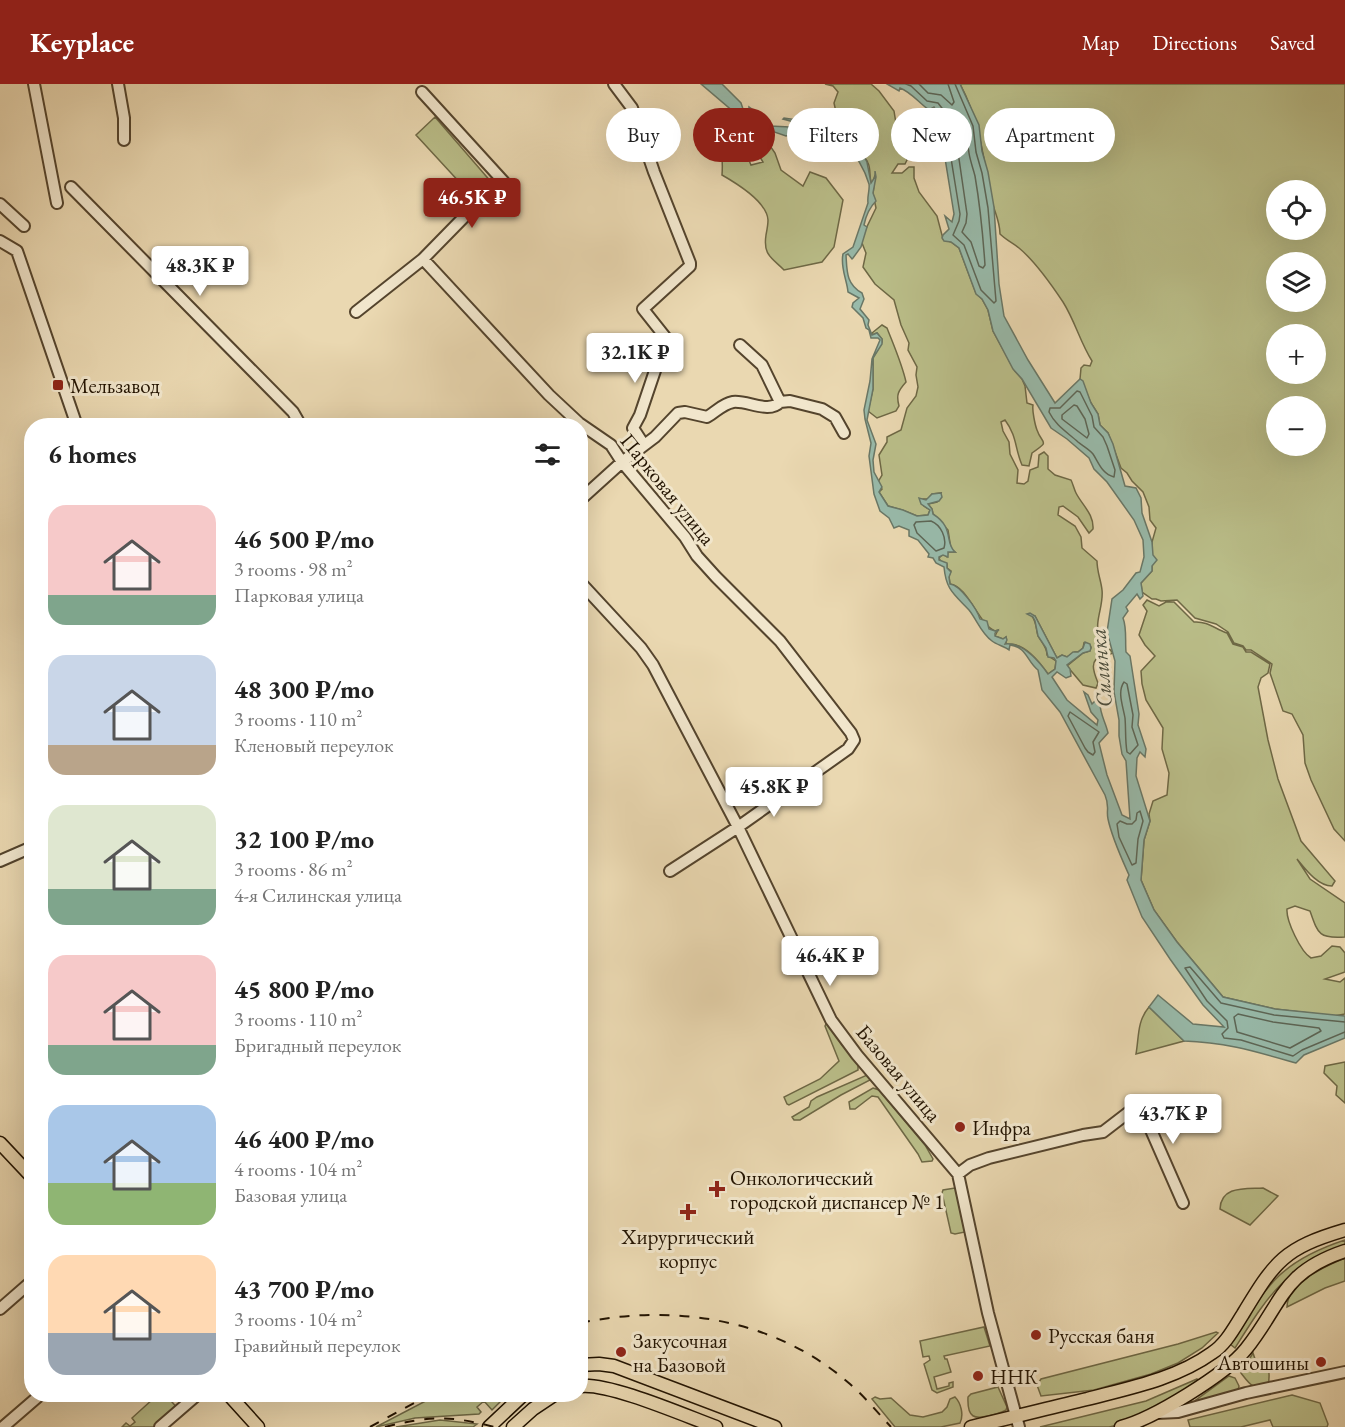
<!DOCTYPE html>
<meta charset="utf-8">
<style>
body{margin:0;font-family:"EB Garamond",serif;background:#f2f2f2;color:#222;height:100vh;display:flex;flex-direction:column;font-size:22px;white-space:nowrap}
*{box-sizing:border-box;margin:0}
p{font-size:20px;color:#767676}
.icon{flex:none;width:33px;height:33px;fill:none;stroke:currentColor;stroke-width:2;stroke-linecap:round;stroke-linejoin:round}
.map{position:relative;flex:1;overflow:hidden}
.drawer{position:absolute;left:24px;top:334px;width:564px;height:984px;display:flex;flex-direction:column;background:#fff;border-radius:24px;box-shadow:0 6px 24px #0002}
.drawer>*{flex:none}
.banner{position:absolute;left:606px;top:24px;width:570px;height:54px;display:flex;gap:12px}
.fabs{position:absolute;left:1266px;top:96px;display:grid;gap:12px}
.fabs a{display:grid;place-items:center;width:60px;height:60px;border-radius:50%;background:#fff;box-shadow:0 6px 24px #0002;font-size:30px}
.price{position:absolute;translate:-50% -51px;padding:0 14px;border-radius:6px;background:#fff;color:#222;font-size:20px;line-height:39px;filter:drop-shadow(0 2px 3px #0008)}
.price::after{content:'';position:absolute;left:50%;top:36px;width:18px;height:14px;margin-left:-9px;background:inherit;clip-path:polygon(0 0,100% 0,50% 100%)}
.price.active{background:#8f2418;color:#fff}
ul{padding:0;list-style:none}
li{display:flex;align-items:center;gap:18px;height:150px;padding:0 24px}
li span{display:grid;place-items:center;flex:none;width:168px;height:120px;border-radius:18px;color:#555}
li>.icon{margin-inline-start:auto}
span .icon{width:72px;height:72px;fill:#fffc;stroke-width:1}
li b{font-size:26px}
h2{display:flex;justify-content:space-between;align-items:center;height:72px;padding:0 24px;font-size:26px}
.pill{padding:0 21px;border-radius:27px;background:#fff;box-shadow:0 6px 24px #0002;font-size:21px;line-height:54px}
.pill.active{background:#8f2418;color:#fff}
header{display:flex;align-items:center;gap:36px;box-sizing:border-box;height:84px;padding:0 30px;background:#8f2418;color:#fff}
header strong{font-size:28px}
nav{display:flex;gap:33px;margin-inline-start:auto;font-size:21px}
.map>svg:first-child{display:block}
</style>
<header>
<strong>Keyplace</strong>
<nav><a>Map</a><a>Directions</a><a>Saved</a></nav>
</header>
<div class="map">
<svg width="1345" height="1343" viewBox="0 0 1345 1343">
<rect width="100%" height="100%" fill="#ead8b1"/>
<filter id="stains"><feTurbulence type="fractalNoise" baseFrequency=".00333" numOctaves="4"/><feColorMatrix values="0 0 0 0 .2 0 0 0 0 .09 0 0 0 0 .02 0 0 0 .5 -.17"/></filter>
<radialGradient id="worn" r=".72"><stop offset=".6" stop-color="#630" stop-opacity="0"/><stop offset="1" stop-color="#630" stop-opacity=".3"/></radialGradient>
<path fill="#babe89" stroke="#6e6845" stroke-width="1.5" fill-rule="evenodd" d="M825,0H871L879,7L894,27L898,52L905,63L907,76L905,80H898L892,89H902L909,83H914V94L919,108L937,132L943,155L951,158L959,164L976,209L982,215L988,226L993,247L1015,287L1022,295L1025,302L1027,319L1033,321C1032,326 1035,341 1037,346C1042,361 1051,356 1032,369L1029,382L1022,381C1015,365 1017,352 1005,336L1001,338L1003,347L1009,358L1010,370L1018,386L1017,399L1024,400L1028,397L1030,386L1038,383L1039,371L1044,368L1048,372V385L1055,391L1071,396C1073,400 1074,405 1076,409C1082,421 1094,430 1093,445L1089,449L1078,433L1063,422L1059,423L1058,431L1075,442L1081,453L1082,464L1097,477C1097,488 1101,496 1102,506C1104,523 1093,538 1100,554C1102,558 1109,564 1113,569C1110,570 1106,571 1103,572C1088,575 1094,589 1098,599L1096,604L1083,601L1067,582L1083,569L1090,567L1091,563L1084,559L1083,564L1078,568H1075L1067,573L1062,571L1057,574L1035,532H1032C1037,539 1036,546 1038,552C1042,559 1047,563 1047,571L1056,577L1055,585L1048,590C1039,577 1023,556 1006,561V553L1003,555L995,552L998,546L995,547C979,541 968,502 950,500L949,492L951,487L947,484V480L941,478L939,474L943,470L947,473L948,468H955L951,465L948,446L933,430L932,425L928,420L937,418L941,409L932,410L928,415H923L924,422L930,426L928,431L917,432L902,426L888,422L879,408L882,405L878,398L882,391L879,371L887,358V353L901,346L907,324L916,312L918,303L916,291L917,283L908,266L909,259L901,241L894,216L875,200L863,183L866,169L862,159V153L876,124L873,110L875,91L873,98H871C869,91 871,85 868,79C865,72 838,43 832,41L836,28L834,19L838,8L833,2Z
M960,0H1345V757L1334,745L1311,696L1305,679L1303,651L1292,630L1283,627L1270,589L1272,580L1251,566H1246L1243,562L1234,559L1228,548L1216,540L1195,534L1177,516L1161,517L1156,515H1152L1142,508L1141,499L1152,487V458L1156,444L1150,436L1149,423L1143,408L1132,397L1127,389L1121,384L1108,349L1100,341L1098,330L1091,319L1080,295L1081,284L1084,281L1090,282L1092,277C1080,258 1075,237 1063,218C1051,200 1036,178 1019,164C1013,159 1006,156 1000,150C1000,137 994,127 991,114C984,75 979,35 960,0ZM1276,106H1316V146H1276ZM1276,178H1316V218H1276ZM1276,250H1316V290H1276ZM1276,322H1316V362H1276Z
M718,28L739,53L751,81L763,78L754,63L762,50L775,69L781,86L803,102L810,88L826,94L843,116L834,163L822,178L784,186C771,173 763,171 766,151C767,146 768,141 768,136C767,118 736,99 722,91C724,63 718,54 703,32Z
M435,33L492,99L474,114L416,51Z
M882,241L887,244C894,262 902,280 906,298C898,307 896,311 899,322L896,327L877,334L868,327L873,305V274L882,258V255L877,249L872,251V249Z
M1147,516L1159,522L1166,518H1174L1194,538C1208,537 1215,545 1227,549L1233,560L1243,563L1246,568H1251L1270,580L1268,589L1261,594L1258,603L1268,656L1278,695L1301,757L1335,797L1332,802C1318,802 1306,786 1297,775L1310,795L1345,819V853C1319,855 1318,850 1310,827L1295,822L1287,825C1286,837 1301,868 1311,874L1321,872L1332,862L1340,863L1345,869V888L1325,895L1340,898L1345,894V930L1334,932L1275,925L1223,913L1177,858L1154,826L1141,796L1144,756L1150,737L1149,730L1153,717L1167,711L1169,689L1162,665L1163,644L1146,616L1142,600L1141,587L1155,572L1145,561L1139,551L1147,527L1143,521Z
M1149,923L1184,957L1136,970C1139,953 1137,937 1149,923Z
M827,938L842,961L858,978V986L789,1021L787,1020L784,1013L820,995L839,977L825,942Z
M1345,978V1019L1336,1011L1337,1002L1324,989L1325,982Z
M867,991L871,994L870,996L841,1011L800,1036H794L792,1033L809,1023L811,1017L817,1013Z
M873,1004L879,1006L925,1061L933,1075L932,1077L922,1078L918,1070L878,1013L872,1012L855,1025H850L849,1018Z
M955,1104L959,1107L965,1148L955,1150L951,1149L942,1109L943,1106Z
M1263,1104L1278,1112L1250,1141L1220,1125C1221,1102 1244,1105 1263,1104Z
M1345,1156V1163C1284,1184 1268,1212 1235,1264L1230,1260C1266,1203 1278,1178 1345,1156Z
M1345,1174V1197L1325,1204L1287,1223C1287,1199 1326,1182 1345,1174Z
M984,1243L990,1262L944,1272L945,1275H947L951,1288L934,1293L937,1305L949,1302V1299L953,1298V1303L937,1309L932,1306L924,1280L930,1276L929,1272L923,1273L920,1257Z
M1216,1248L1218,1249L1202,1264L1178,1279L1151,1290L1094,1306L1041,1312L1037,1301L1041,1295L1178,1260Z
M1253,1269L1256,1278L1265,1276C1270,1284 1270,1292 1268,1302C1251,1304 1251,1302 1241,1289Z
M1229,1292L1235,1294L1239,1302L1238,1307L1196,1320V1316Z
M1197,1295L1199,1297C1172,1315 1142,1338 1109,1343C1087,1343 1062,1343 1040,1343L1146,1317Z
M998,1303L1007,1323L1006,1326C1001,1329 997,1330 992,1331C974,1336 967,1334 968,1313L971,1310Z
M153,1311H166L178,1325L157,1343H122L126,1339L130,1342L135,1338L132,1334L154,1314Z
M437,1311H507L492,1326L484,1317L477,1323L481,1328L479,1330L415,1334L376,1343Z
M1292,1311L1320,1319L1328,1340L1327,1343H1273L1270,1336L1241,1343H1190L1188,1336Z
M875,1313L880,1315L891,1314L910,1331L923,1333L942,1328L947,1323L950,1315L955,1313C961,1319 964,1331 960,1339L941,1343H895L872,1315Z
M440,1336L477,1340L473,1343H396Z"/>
<path fill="#98baaa" stroke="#697766" stroke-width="1.5" d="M701,0H722L741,19L743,25L749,27V23L763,33L770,42L790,43L793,41L794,38L783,35L784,34L832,41L839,44L848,57L852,60L857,67L862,69L867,78L871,99L875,93V87L876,93L873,109L876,117C869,124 866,131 864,141L867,143L861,163L853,174L852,175L848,170L846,171C847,187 846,200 862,209L864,215L860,225L869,236L868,241L872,251L877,249L882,255V260L873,274V305L867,336L876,360L873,376L874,388L882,403L879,408L888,422L903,426L917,432L928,431L930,426L921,420L919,414L926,416L932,410L941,409L942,413L939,417L928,420L932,425L933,430C955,444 944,458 955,468H948V473L943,471L939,473V476L947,479V484L951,488L949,493L950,500C960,501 977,525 980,535L987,537L989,545L995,547L999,546L995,549V552L1003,555L1006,553L1007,556L1005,560C1023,558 1038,576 1048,590L1055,585L1056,577L1054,574L1048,573L1046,564L1038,552L1035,537L1033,533L1027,530L1030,529L1035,532L1057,574L1062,571L1067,573L1073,568H1078L1083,564L1085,558L1090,560L1091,564L1090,567L1083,569L1067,581L1070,585L1071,592L1066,594L1057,588L1052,593L1067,616L1097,641L1098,636L1091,628L1084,608L1088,611L1092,620L1096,616L1100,620C1100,630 1106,639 1108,649L1099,659L1107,691L1122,731L1130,735L1126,677L1122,670L1119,652V636L1114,608L1115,577L1107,548L1112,515L1123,506L1136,489L1140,488L1144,473L1143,456L1134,436L1107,398L1094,385L1089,374L1067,355L1051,344L1022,295L1013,285L993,247L988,226L982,215L976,210L959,164L951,158L944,157L942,154L943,151L949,145L945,132L952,138L954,130L944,68L946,56L944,40L934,23L929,26C919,19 911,8 900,4L899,7L887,0H960L979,41L982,67L988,88L994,123L999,200L1004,232L1028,276L1055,319L1080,295L1083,297L1091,319L1098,330L1100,341L1108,349L1113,360L1125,402L1136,404L1141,414L1142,429L1152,458L1153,471L1157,476L1152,482V487L1141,499L1143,512L1140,515L1137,510L1126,523L1128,527L1123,534C1127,544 1125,557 1126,568L1130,572L1139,630L1138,641L1146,665L1145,673L1140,668L1137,674L1136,692L1150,737L1144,756L1141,796L1154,826L1177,858L1223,913L1275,925L1345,932V954L1304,971L1296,979C1257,968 1225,958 1184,957L1149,923L1158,911L1193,940L1224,943L1203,921L1170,875L1142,833L1127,796L1129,791C1121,773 1112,754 1108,735C1106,726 1110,723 1105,711L1060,628L1042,606L1038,586C1027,578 1027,563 1010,561L1009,566C1004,562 997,561 992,557C981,549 977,536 969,526C954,510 946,506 944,483L936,479L933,474L928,473L929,470L918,456L909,452V446L899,442L894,444L889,434L880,427L874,410L869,372L871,359L865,335L864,326L870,297L872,275L880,256L878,254H871L869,246L866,244L863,234L852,223L853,219L859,214L848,208C847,196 840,183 843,170L853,163L868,119C867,112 870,106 869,100C862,77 850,66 837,47L816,48L815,44L803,40L794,43L793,50L786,52L757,42L751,36L734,28Z"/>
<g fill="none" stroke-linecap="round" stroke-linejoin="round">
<path stroke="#5d6656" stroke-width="1.5" d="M906,0L911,2L927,17L938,19L945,28L949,40L952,56L950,68L960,130L959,137L953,151L964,161L981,206L994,219L996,217L988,124L982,89L976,68L973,42L955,0
M919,0L928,9L941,11L952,21L954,18L948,0
M958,36H962C967,47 967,57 969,69C970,76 973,84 975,92C980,121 983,152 985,181L983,184L979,182L971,158L962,148L966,139L967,130L958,68Z
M1077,307L1080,308L1092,332L1094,343L1103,353L1107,362L1115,386L1114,393C1102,390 1099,379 1093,370C1089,365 1083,362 1078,358C1067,348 1056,342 1049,328L1050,324H1060Z
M1074,321L1077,322L1085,335L1089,350L1087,354L1062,335V331Z
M931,437C941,441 947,454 944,464L936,467L917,449L914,441L916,438Z
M1124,598L1127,600L1133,631L1132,643L1138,661L1130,670L1127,668C1125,656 1126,646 1125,634C1123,622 1117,608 1124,598Z
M1070,628L1099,648L1093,658L1095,668L1093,671L1088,668L1085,664L1068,632Z
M1140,727L1143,737L1138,755L1136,779L1132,781L1119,753L1117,740L1120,737L1127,740H1132L1136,736L1137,729Z
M1238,930L1273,938L1319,944L1321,947L1290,964L1237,948L1234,933Z
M1345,938L1274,931L1221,919L1190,883L1185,884L1207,917L1227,937L1228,944L1222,950L1224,954L1241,956L1293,972L1302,966L1345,948"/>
<g stroke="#54442d" stroke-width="14">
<path id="minor" d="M34,0L57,119
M118,0L124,34V56
M614,0L632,24L654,88L690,179V182L643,225L666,254L640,331L633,344L644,361
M422,8L504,98L466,131L423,175
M71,103L293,328L301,342
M0,120L24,142
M0,157L17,167L77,342
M356,228L423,175L549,311L579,339L611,361L622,378L685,453L697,472L716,493L780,557L851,649L854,656L848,665L738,743L670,787
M740,261L762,281L780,318L790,317L822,325L835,333L844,349
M580,416L622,378L655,353L678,329L685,328L707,333C716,328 722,320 733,318C747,316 769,330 780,318
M580,498L641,564L653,581L738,743L831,936L857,971L958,1090L988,1229L1019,1343
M0,777L32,763
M958,1090L970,1081L989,1074L1083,1051L1103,1048L1129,1028L1137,1026L1151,1046L1183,1119
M0,1225L32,1197
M1157,1329L1178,1328L1246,1309L1345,1288
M3,1343L40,1311
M160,1343L197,1311"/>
</g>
<g stroke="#221301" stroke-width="15">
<path id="major" d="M0,1059L32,1093
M580,1281L599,1280L614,1282L775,1343
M580,1302C608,1298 686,1332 716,1343
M229,1311L258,1343
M489,1343L523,1311
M513,1343L533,1325L554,1311
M971,1343C1010,1334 1049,1324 1087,1315C1129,1304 1176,1295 1212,1269C1226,1260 1234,1244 1243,1230C1275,1177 1284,1164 1345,1146
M1121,1343C1153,1335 1226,1290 1246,1265C1283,1219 1280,1189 1345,1167"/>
</g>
<use href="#minor" stroke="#f1e6cc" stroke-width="10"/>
<use href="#major" stroke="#ead8b1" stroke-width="12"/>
<path stroke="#221301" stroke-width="2" stroke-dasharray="10 10" stroke-linecap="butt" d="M580,1239C675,1219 776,1235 850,1300C865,1313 878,1329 891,1343
M370,1343L429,1311
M385,1343C429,1332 449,1331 494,1343"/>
</g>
<g fill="#8f2418" stroke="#f1e6cc" stroke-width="2">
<rect x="52" y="295" width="12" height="12" rx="3"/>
<circle cx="960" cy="1043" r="6"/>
<path d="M714 1096h6v6h6v6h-6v6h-6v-6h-6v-6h6z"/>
<path d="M685 1119h6v6h6v6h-6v6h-6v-6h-6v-6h6z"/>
<circle cx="1036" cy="1251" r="6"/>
<circle cx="621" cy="1268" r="6"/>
<circle cx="1321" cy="1278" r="6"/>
<circle cx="978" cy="1292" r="6"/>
</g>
<g text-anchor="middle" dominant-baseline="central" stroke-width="6" stroke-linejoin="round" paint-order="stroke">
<g font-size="21" fill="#221301" stroke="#f1e6cc" text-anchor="start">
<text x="70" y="301">Мельзавод</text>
<text x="972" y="1043">Инфра</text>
<text x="730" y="1093">Онкологический<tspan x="730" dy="24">городской диспансер № 1</tspan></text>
<text x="688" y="1152" text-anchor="middle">Хирургический<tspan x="688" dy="24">корпус</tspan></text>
<text x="1048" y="1251">Русская баня</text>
<text x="633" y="1256">Закусочная<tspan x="633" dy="24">на Базовой</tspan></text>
<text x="1309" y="1278" text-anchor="end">Автошины</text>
<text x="990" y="1292">ННК</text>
</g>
<g font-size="21" fill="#221301" stroke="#f1e6cc">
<text transform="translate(668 405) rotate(51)">Парковая улица</text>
<text transform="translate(899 989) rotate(50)">Базовая улица</text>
</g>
<g font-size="22" font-style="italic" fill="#4b4d3c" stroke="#f1e6cc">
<text transform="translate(1101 584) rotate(-95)">Силинка</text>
</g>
</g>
<rect width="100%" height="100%" filter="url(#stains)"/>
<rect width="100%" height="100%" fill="url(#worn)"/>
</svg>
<div class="fabs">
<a><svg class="icon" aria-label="locate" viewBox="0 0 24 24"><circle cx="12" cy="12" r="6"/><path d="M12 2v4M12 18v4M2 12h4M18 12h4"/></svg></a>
<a><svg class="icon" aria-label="layers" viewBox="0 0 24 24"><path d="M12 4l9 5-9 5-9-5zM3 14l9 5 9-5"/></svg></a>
<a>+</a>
<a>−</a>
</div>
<b class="price active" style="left:472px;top:145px">46.5K ₽</b>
<b class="price" style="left:200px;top:213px">48.3K ₽</b>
<b class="price" style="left:635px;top:300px">32.1K ₽</b>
<b class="price" style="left:774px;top:734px">45.8K ₽</b>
<b class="price" style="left:830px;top:903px">46.4K ₽</b>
<b class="price" style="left:1173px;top:1061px">43.7K ₽</b>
<div class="banner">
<a class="pill">Buy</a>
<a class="pill active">Rent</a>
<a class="pill">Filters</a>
<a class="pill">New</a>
<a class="pill">Apartment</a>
</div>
<section class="drawer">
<h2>6 homes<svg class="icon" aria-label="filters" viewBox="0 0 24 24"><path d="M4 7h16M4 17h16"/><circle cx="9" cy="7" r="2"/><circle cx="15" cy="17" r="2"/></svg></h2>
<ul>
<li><span style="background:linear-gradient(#f6c9c9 75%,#7fa58c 0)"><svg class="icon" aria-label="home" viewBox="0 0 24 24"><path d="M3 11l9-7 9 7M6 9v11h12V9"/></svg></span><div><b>46 500 ₽/mo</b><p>3 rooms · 98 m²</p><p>Парковая улица</p></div></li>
<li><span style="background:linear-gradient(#c9d6e8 75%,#b9a48a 0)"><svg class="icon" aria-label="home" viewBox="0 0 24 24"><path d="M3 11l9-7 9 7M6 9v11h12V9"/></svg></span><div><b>48 300 ₽/mo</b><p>3 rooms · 110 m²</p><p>Кленовый переулок</p></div></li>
<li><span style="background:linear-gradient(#dfe7d0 70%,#7fa58c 0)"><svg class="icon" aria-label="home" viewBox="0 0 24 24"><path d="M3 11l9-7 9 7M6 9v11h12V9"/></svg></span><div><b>32 100 ₽/mo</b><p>3 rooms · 86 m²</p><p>4-я Силинская улица</p></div></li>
<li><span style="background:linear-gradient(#f6c9c9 75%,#7fa58c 0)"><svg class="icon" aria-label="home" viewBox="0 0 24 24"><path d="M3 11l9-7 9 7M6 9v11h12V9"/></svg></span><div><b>45 800 ₽/mo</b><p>3 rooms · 110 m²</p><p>Бригадный переулок</p></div></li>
<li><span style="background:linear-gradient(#a9c7e8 65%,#8fb573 0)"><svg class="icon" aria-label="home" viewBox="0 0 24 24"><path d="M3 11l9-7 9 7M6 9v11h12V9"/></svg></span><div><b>46 400 ₽/mo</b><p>4 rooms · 104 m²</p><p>Базовая улица</p></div></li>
<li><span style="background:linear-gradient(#ffd9b3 65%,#9aa5b1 0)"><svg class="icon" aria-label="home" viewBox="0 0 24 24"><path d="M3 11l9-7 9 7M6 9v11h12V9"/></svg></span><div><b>43 700 ₽/mo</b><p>3 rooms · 104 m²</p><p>Гравийный переулок</p></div></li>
</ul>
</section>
</div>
